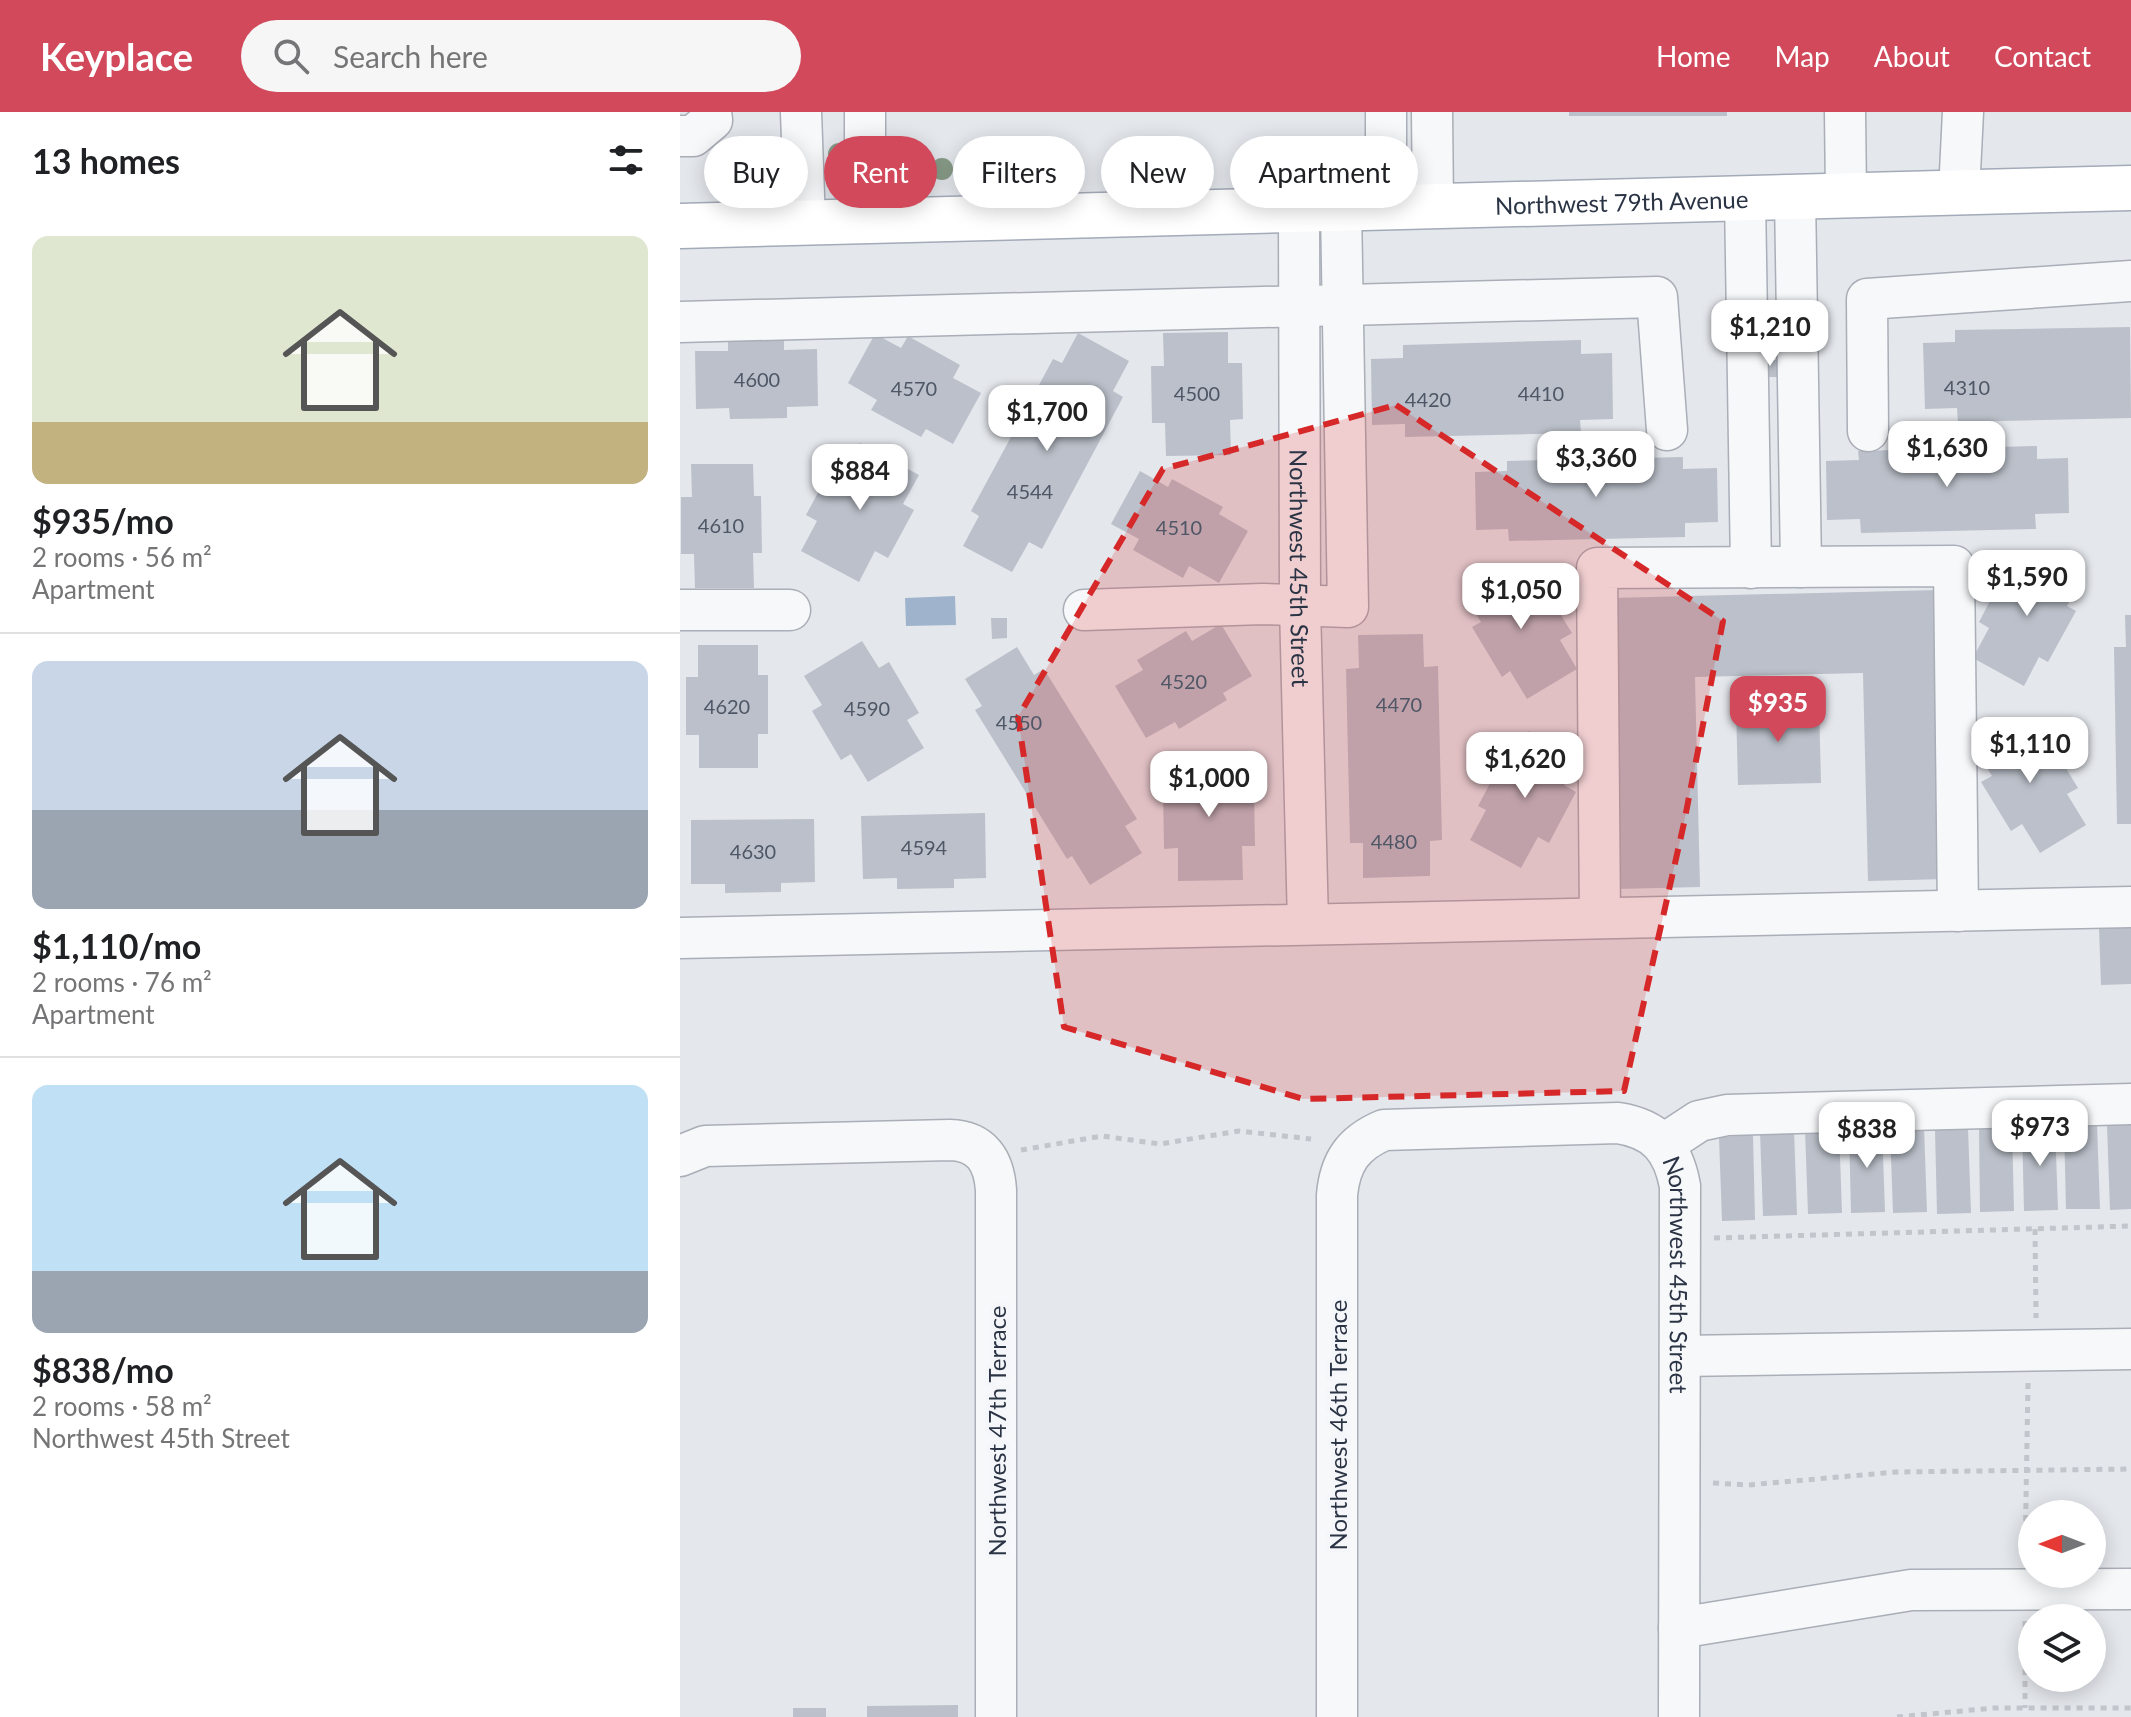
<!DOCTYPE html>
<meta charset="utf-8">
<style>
body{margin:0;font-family:Lato,sans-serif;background:#f6f6f6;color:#202124;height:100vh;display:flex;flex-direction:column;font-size:30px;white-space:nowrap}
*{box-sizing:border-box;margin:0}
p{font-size:26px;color:#757577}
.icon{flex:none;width:44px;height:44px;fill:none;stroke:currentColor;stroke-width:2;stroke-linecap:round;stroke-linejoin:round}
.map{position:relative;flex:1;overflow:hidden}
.panel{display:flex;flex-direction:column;background:#fff;width:680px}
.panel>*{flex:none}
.guide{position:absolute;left:24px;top:24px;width:760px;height:72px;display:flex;gap:16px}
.needle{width:52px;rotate:270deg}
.fabs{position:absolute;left:1338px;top:1388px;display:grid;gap:16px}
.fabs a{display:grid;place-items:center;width:88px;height:88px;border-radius:50%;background:#fff;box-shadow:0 4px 20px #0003;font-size:40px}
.price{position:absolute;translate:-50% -68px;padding:0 18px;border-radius:16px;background:#fff;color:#222;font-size:26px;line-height:52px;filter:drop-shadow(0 2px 4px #0008)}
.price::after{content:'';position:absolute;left:50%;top:48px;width:24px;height:18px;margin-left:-12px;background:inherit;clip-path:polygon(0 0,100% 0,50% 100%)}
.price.active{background:#d1495b;color:#fff}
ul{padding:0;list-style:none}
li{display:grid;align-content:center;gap:16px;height:424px;padding:0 32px}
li+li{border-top:2px solid #e0e0e0}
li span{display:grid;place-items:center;height:248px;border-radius:16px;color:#555}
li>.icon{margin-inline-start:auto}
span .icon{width:144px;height:144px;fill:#fffc;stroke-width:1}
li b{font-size:34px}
h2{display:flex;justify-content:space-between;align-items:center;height:96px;padding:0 32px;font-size:34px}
.tag{padding:0 28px;border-radius:36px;background:#fff;box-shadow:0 4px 20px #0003;font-size:28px;line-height:72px}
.tag.active{background:#d1495b;color:#fff}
header{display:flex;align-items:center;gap:48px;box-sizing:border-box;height:112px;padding:0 40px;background:#d1495b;color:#fff}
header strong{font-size:38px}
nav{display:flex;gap:44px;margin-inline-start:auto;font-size:28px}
.search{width:560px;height:72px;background:#f6f6f6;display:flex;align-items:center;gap:20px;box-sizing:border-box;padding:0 28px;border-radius:44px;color:#757577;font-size:30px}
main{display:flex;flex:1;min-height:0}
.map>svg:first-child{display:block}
</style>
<header>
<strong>Keyplace</strong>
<div class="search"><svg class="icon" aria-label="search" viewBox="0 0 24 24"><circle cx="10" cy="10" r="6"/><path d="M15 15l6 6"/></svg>Search here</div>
<nav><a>Home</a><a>Map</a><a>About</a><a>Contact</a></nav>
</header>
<main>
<section class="panel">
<h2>13 homes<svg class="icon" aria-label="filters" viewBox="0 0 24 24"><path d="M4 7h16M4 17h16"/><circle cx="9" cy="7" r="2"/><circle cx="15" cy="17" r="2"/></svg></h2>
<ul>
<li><span style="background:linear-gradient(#dfe7d0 75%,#c2b280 0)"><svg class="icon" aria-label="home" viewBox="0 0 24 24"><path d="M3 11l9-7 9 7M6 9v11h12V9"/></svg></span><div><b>$935/mo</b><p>2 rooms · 56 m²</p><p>Apartment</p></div></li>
<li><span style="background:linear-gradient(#c9d6e8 60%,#9aa5b1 0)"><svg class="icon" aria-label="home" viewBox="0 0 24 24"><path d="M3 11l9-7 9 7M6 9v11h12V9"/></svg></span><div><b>$1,110/mo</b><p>2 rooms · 76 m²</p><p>Apartment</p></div></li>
<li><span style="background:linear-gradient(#bfe0f5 75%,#9aa5b1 0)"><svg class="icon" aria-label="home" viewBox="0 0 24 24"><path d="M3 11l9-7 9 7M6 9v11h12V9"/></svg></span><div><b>$838/mo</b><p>2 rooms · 58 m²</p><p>Northwest 45th Street</p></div></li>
</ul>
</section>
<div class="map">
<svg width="1451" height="1605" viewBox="0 0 1451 1605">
<rect width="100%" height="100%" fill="#e4e7ec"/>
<path fill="#9fb4cc" d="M275,484L276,513L226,514L225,486Z"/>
<path fill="#bbc0ca" d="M889,0H1047V4H889Z
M1450,215L1451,306L1278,310L1277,296L1245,297L1243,231L1275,230V218Z
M548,220V251H562L563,307L550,308L551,343L486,344L485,311H472L471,254H484L483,221Z
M398,221L449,249L433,279L443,285L362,437L349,430L332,460L283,434L299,404L291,399L373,247L382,251Z
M195,222L221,236L228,224L280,253L273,266L301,281L273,332L246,317L241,325L191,298L197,288L168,271Z
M104,225V238L137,237L138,294L107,295V306L50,307L49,296L16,297L15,239H48V226Z
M901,228V242L932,241L933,307L900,308L901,321L725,325V312L692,313L691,247L723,246V233Z
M1082,248H1099V265H1082Z
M180,331L239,363L223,392L234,398L208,446L195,439L179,470L121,439L137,409L126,403L153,353L165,359Z
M1357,334V347L1388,346L1389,401L1355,402L1356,417L1181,421L1180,407L1147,408L1146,349L1179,348L1178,339Z
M1003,345V357L1037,356L1038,410L1005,411V425L829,429L828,417L796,418L795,360L827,359V349Z
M11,352H73L74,384H81L82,441H73L74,476H15L14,442H1V385H12Z
M460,359L488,375L492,367L543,395L539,402L568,419L539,471L509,454L503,466L453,438L459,427L431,412Z
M1350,438L1402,466L1387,494L1396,499L1368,550L1359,545L1344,574L1293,546L1309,516L1299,510L1324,462L1335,468Z
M833,451L851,482L863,474L892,521L880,528L897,557L847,587L830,559L822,565L792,515L801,510L783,481Z
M1258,478L1266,767L1188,769L1183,561L1015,565L1020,775L937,777L930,486Z
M1445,503H1451V712H1437L1434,535H1446Z
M311,506H327V526L312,527Z
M541,512L572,564L543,581L547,588L499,617L495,610L466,626L435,574L463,558L457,548L506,519L512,529Z
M743,522L744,555L758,554L762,728L750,729V764L683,766V731H670L666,557L679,556L678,523Z
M182,529L199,556L209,550L239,601L227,608L244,636L188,670L171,642L161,648L132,599L142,593L124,564Z
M18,533H78V563H88V622H78V656H19V623H6V565H18Z
M337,535L354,563L364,557L457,707L445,714L462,741L410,773L392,744L387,747L295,598L302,594L285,567Z
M1139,592L1141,671L1058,673L1056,594Z
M1345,605L1362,634L1370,630L1398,676L1387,682L1406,713L1360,741L1342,712L1331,719L1301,670L1312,664L1295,636Z
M849,619L898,646L884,673L896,680L869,731L858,725L841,756L790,728L806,698L798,694L825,643L833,648Z
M561,645V677H574L575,734H562L563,768L498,769V736L484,737L483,679H495V646Z
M305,701L306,766L274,767V776L217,777V766L183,767L181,704Z
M134,707L135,770L101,771V780L45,781V772H11V708Z
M1451,814V872L1421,873L1419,816Z
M1417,1012L1420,1097H1386L1384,1013Z
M1451,1012V1097L1430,1098L1427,1013Z
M1375,1013L1378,1098L1344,1099L1342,1014Z
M1332,1014L1334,1099L1300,1100L1299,1015Z
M1202,1015L1205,1100L1171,1101L1169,1016Z
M1244,1015L1247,1100L1213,1101L1210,1016Z
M1159,1016L1162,1101L1128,1102L1125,1017Z
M1288,1016L1291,1101L1257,1102L1255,1017Z
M1114,1018L1117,1103L1083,1104L1080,1020Z
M1073,1023L1075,1108L1042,1109L1039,1025Z
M278,1593V1605H187V1594Z
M113,1596H146V1605H113Z"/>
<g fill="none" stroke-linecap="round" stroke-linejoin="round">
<g stroke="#a9aeb7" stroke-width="43">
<g id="minor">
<path d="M121,0L125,111"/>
<path d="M185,0V110"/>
<path d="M706,0V94"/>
<path d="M752,0L753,92"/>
<path d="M1165,0L1166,83"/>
<path d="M0,24H13L32,8L31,0"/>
<path d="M1279,80L1283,0"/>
<path d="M1115,84L1121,455"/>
<path d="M1065,85L1071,456"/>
<path id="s1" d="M619,98L620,494L628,812"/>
<path d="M0,210L977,185L987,318"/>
<path d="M1188,319L1187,187L1451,169"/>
<path d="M0,498H110"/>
<path d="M404,498L583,492L668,495L661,96"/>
<path d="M920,806L917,456L1274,454L1278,799"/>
<path d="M0,826L1451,795"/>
<path d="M984,1032L1019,1009L1047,1003L1451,992"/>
<path d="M0,1044L25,1034L270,1028C301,1029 314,1048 316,1078V1605"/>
<path d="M1000,1244L1451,1237"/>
<path d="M999,1516L1231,1478L1451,1477"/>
<path id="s2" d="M657,1605V1083C660,1050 673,1031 704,1018L938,1011C976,1017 993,1036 1000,1074L999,1605"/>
</g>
</g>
<g stroke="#a3abb8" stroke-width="47">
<g id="major">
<path id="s3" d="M0,114L1451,76"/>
</g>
</g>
<path stroke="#c2c5cb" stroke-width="5" stroke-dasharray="6 6" stroke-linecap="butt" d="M341,1038L422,1024L480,1032L559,1019L631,1027
M1355,1117L1356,1206
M1034,1126L1451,1114
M1033,1371L1068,1373L1216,1360L1451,1357
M1345,1445L1348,1271
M1345,1509V1596
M1217,1605L1314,1596H1451"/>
<use href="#minor" stroke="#f7f8fa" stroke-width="40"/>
<use href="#major" stroke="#fff" stroke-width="44"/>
</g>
<g fill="#899d89">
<circle cx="159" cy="42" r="11"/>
<circle cx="301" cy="42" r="11"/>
<circle cx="233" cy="46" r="11"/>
<circle cx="211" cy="47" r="11"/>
<circle cx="262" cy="57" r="11"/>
</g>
<path fill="#d62828" fill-opacity="0.2" stroke="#d62828" stroke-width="6" stroke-dasharray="16 10" stroke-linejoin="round" d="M716,293L1043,509L1004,711L944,979L623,987L384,915L338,605L483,357Z"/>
<g text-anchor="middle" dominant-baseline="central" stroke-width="8" stroke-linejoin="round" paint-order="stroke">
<g font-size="20" fill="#4f5766">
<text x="77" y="267">4600</text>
<text x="1287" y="275">4310</text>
<text x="234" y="276">4570</text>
<text x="517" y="281">4500</text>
<text x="861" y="281">4410</text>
<text x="748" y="287">4420</text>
<text x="350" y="379">4544</text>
<text x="41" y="413">4610</text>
<text x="499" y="415">4510</text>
<text x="504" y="569">4520</text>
<text x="719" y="592">4470</text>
<text x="47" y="594">4620</text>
<text x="187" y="596">4590</text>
<text x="339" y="610">4550</text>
<text x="714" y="729">4480</text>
<text x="244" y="735">4594</text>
<text x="73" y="739">4630</text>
</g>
<g font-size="24" fill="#2b3445" stroke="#f4f6f9">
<text stroke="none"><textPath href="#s3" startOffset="942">Northwest 79th Avenue</textPath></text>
<text stroke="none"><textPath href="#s1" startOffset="358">Northwest 45th Street</textPath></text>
<text stroke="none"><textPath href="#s2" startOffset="1026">Northwest 45th Street</textPath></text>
<text transform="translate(657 1313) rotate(-90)">Northwest 46th Terrace</text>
<text transform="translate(316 1319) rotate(-90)">Northwest 47th Terrace</text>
</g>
</g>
</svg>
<div class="fabs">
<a><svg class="needle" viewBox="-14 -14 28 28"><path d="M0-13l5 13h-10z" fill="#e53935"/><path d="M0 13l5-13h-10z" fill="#757577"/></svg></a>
<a><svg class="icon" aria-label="layers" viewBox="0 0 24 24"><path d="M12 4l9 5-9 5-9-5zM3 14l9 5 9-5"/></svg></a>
</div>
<b class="price" style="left:1090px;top:256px">$1,210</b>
<b class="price" style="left:367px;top:341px">$1,700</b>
<b class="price" style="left:1267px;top:377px">$1,630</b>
<b class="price" style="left:916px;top:387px">$3,360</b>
<b class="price" style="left:180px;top:400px">$884</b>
<b class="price" style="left:1347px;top:506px">$1,590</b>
<b class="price" style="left:841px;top:519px">$1,050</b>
<b class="price active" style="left:1098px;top:632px">$935</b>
<b class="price" style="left:1350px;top:673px">$1,110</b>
<b class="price" style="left:845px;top:688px">$1,620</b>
<b class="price" style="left:529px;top:707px">$1,000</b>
<b class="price" style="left:1360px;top:1056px">$973</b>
<b class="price" style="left:1187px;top:1058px">$838</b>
<div class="guide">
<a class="tag">Buy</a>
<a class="tag active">Rent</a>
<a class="tag">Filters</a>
<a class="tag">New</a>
<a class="tag">Apartment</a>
</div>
</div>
</main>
